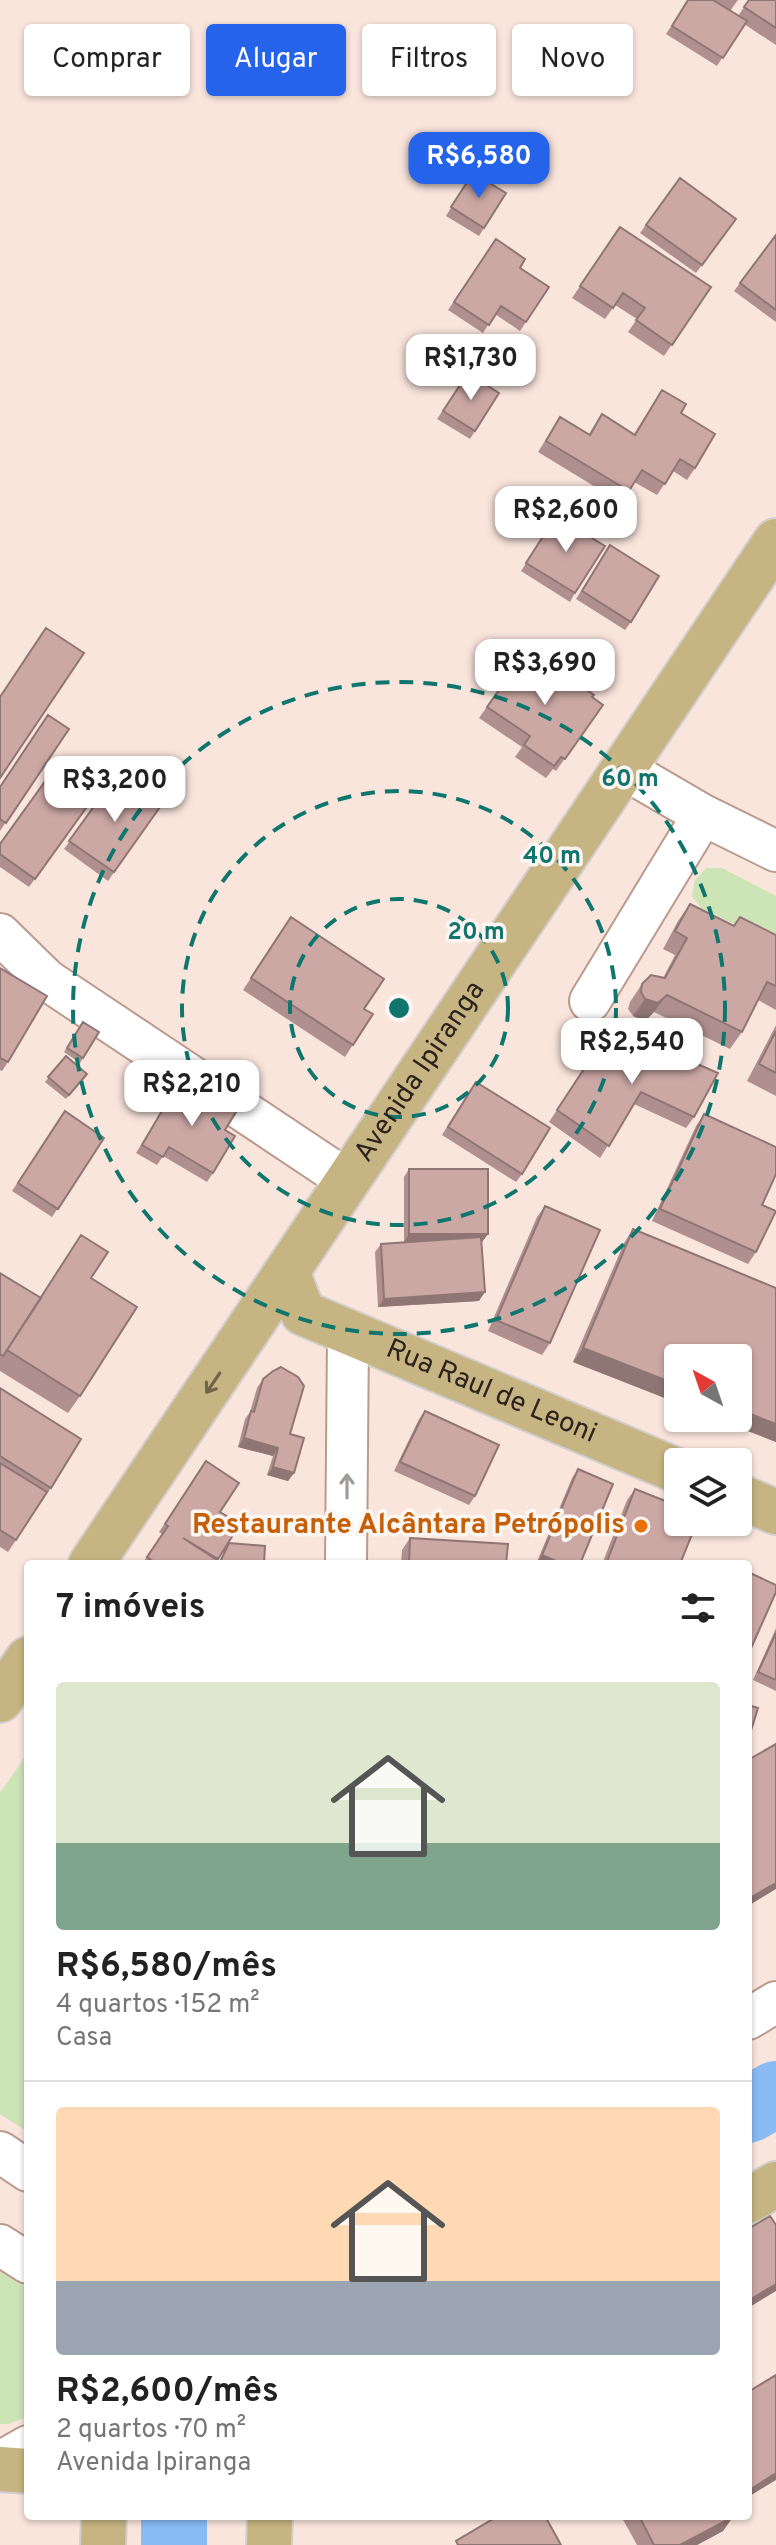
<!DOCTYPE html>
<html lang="pt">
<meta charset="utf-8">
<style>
body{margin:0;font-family:Overpass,sans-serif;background:#f2f2f2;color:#222;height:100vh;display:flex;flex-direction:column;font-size:30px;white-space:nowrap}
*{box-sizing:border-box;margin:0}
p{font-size:26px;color:#767676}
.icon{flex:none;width:44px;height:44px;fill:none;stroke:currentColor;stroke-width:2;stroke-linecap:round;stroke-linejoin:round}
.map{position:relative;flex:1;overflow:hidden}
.side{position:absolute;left:24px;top:1560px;width:728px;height:960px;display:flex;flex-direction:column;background:#fff;border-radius:8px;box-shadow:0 2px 6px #0004}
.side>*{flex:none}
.top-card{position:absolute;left:24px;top:24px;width:728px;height:72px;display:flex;gap:16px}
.needle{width:52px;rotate:320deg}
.tools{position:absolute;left:664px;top:1344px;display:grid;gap:16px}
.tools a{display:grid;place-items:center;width:88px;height:88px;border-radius:8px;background:#fff;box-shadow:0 2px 6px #0004;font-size:40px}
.price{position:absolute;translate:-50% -68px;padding:0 18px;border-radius:16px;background:#fff;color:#222;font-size:26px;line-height:52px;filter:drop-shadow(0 2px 4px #0008)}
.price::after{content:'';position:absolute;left:50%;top:48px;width:24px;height:18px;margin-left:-12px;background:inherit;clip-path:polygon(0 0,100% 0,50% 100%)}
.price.active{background:#2563eb;color:#fff}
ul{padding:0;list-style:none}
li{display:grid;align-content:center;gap:16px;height:424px;padding:0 32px}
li+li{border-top:2px solid #e0e0e0}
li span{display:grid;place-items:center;height:248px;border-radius:8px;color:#555}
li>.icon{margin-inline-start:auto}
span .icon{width:144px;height:144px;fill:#fffc;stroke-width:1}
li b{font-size:34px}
h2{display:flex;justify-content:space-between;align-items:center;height:96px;padding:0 32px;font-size:34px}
.chip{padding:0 28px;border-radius:8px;background:#fff;box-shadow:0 2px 6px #0004;font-size:28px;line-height:72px}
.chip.active{background:#2563eb;color:#fff}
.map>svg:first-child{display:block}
</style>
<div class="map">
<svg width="776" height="2545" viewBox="0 0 776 2545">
<rect width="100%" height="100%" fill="#fae5dd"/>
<path fill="#cde4b6" d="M706,868H722L776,896V943L702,909L692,896L695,880Z
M28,1752V2132L0,2114V1793Z
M0,2272L28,2289V2416L9,2424H0Z"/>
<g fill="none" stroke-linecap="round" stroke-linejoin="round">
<path stroke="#8abbf5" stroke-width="66" d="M748,2110L776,2094
M174,2545V2516"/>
<g stroke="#bb9a8e" stroke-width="44">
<path id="minor" d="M703,815L776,851
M0,934L47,980L347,1180
M590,1001L703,815L624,769
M346,1564L348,1335
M748,2019L776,2002
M0,2152L28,2171
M0,2245L28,2263
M0,2462L28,2446"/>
</g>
<g stroke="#d1cecd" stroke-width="48">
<g id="major">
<path id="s1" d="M287,1272L303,1313L678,1471"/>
<path d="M738,1496L776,1512"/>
<path id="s2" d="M91,1564L776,541"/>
<path d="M0,1700L28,1659"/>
<path d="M748,2201L776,2184"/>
<path d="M0,2469L28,2471"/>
<path d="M103,2545L104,2516"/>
<path d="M269,2545L270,2516"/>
</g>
</g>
<use href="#minor" stroke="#fff" stroke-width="40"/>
<use href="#major" stroke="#c6b582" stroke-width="44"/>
</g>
<path fill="#af908e" d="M688,0H738L730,11L738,16L749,0H776V45L744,24L717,66L666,34Z
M680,178L736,219L696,273L640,233Z
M467,181L484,228L479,236L446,216Z
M620,227L711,287L664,356L628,332L637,319L615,305L605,319L572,298Z
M776,235V322L734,291Z
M496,239L520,268L549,287L520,331L495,314L483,333L448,310Z
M468,373L499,393L470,439L437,419Z
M662,390L681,413L695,468L687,480L673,471L657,495L634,482L620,502L538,452L560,417L589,434L602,414L634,434Z
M556,516L575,593L570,602L521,571Z
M604,554L631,622L625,630L576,599Z
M528,649L603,705L556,771L553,769L546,778L515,757L522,747L479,718Z
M69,729L0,831V786Z
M116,776L160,807L108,881L64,849Z
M86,798L91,801L29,887L0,867V844Z
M690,904L734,926L740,917L776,935V1010L758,1000L742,1032L730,1049L654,1012L645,1021L633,1016L628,1009L630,1002L642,984L663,978L675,955L663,949L678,921Z
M291,917L364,1009L373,1014L345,1057L243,990Z
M0,968L8,1062L2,1071L0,1070Z
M83,1022L99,1032L80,1063L64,1052Z
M776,1025V1096L747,1081Z
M611,1028L694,1117L686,1128L634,1104L600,1158L549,1122Z
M66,1056L87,1074L66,1099L45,1082Z
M180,1080L225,1130L213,1173L207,1182L163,1156L157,1165L136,1153Z
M470,1090L522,1174L516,1182L442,1135Z
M65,1111L104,1138L52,1217L12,1191Z
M704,1114L762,1205L756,1252L748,1264L652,1221L696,1126Z
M409,1169L488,1234L482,1242L479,1301L378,1307L375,1252L381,1244L404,1242V1177Z
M545,1206L550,1343L542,1355L488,1331L537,1217Z
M633,1229L776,1288V1442L573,1362L624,1243Z
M81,1235L91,1278L80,1396L68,1413L0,1371V1273L40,1298Z
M263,1379L290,1434L294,1473L288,1481L267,1475L273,1456L238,1447L245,1419L250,1412L257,1388Z
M0,1388L51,1488L8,1552L0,1547Z
M425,1411L475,1496L469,1505L394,1471L419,1419Z
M206,1461L220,1512L240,1524L217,1560L219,1562L229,1543L264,1564H142L162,1534L159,1532Z
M578,1469L613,1484L536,1564L572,1478Z
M635,1489L680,1564H602L627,1500Z
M410,1538L506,1564H401L402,1550Z
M776,1628V1691L753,1680Z
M621,2516H733L723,2531L697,2545H637Z"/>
<path fill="#8f7674" d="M667,995L654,1012L645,1021L633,1016L645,999Z
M409,1234H488L482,1242H404Z
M485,1292L479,1301L378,1307L384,1299Z
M583,1348L678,1385V1403L573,1362Z
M738,1409L776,1424V1442L716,1418H738Z
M244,1438L278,1448L273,1456L238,1447Z
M273,1467L294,1473L288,1481L267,1475Z
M542,1555L563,1564H536Z
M776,1883V1889L748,1906V1899Z
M776,2284V2291L748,2308V2301Z
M776,2473V2480L748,2497V2493L751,2489Z
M733,2517L723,2531L697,2545H680Z"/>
<path fill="#cca8a5" stroke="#8f7674" stroke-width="2" d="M688,0H713L747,21L723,58L672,26Z
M749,0H776V28L744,7Z
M473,173L506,193L484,228L451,207Z
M680,178L736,219L702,265L646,225Z
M620,227L711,287L672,345L636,320L645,308L623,293L613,308L580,286Z
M776,235V310L740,283Z
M496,239L525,259L520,268L549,287L526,322L501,306L489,325L454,302Z
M468,373L499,393L475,431L443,411Z
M662,390L686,404L681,413L715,434L695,468L680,459L665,484L642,470L629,491L546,441L560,417L590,435L602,414L635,435Z
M556,516L605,546L575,593L526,563Z
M610,545L659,576L631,622L582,591Z
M46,628L84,653L0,778V697Z
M528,649L594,695L592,697L603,705L565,759L561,757L554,766L524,745L530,736L487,707Z
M48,715L69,729L6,823L0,819V787Z
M59,762L94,787L86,798L91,801L35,879L0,854V844Z
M116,776L160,807L114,872L69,841Z
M690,904L734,926L740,917L776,935V986L767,982L742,1032L667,995L658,1003L645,999L641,992L642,984L651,975L665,978L687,938L675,931Z
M291,917L384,979L364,1009L373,1014L353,1045L251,978Z
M0,968L47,996L8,1062L0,1058Z
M83,1022L99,1032L83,1058L67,1048Z
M611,1028L658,1060L665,1050L718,1073L694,1117L641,1092L609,1146L557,1110Z
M776,1031V1073L759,1064Z
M66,1056L87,1074L69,1095L48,1077Z
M180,1080L236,1112L225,1130L235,1136L213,1173L169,1147L163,1157L142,1145Z
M476,1082L550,1128L522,1174L448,1127Z
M65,1111L104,1138L58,1209L18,1183Z
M704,1114L776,1147V1174L762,1205L776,1211L756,1252L660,1209Z
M409,1169H488V1234H409Z
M545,1206L600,1230L550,1343L496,1320Z
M633,1229L776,1288V1424L738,1409V1358H678V1385L583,1348Z
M81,1235L108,1252L91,1278L137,1307L80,1396L7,1350Z
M481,1237L485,1292L384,1299L381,1244Z
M0,1273L41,1298L3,1356L0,1354Z
M281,1367L298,1377L304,1386L290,1434L304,1438L294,1473L273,1467L278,1448L244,1438L251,1411L254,1412L263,1379L273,1371Z
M0,1388L81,1439L51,1488L0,1456Z
M425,1411L499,1445L475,1496L400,1462Z
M206,1461L239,1483L220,1512L240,1524L218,1559L183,1538L223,1564H157L147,1557L168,1526L165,1524Z
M0,1463L47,1492L16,1540L0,1530Z
M578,1469L613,1484L580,1564H563L542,1555Z
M635,1489L678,1506V1522H697L680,1564H606Z
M410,1538L508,1544L506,1564H409Z
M229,1543L265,1546L264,1564H223L220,1562Z
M748,1572L776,1585V1592L748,1655Z
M776,1633V1680L758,1672Z
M748,1705L758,1708L748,1740Z
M776,1744V1883L748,1899V1760Z
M770,2216L776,2225V2284L748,2301V2229Z
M776,2375V2473L751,2489L748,2484V2392Z
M498,2516H545L561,2545H458L456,2541Z
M639,2516H733V2517L680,2545H654Z"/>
<defs><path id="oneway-shaft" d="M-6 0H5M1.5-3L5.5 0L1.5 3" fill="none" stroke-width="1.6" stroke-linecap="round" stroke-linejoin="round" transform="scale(2)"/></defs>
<use stroke="#72644a" href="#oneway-shaft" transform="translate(213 1383) rotate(124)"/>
<use stroke="#a19c99" href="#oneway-shaft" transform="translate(347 1486) rotate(-90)"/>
<g fill="none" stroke="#0f766e" stroke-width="4" stroke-dasharray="14 10">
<circle cx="399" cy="1008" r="109"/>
<circle cx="399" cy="1008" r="217"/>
<circle cx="399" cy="1008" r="326"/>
</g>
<circle fill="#e8710a" stroke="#fdf6f3" stroke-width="3" cx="641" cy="1526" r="8"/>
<g text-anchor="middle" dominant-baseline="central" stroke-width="7" stroke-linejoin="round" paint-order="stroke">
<g font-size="28" fill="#2e221d" stroke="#fdf6f3">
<text stroke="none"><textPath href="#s2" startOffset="592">Avenida Ipiranga</textPath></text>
<text stroke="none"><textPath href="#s1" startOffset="248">Rua Raul de Leoni</textPath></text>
</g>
<g font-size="28" font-weight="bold" fill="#c56008" stroke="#fdf6f3" text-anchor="end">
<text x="625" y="1526">Restaurante Alcântara Petrópolis</text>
</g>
</g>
<circle cx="399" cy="1008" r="12" fill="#0f766e" stroke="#fdf6f3" stroke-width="4"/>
<g font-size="24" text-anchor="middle" font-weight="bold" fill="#0f766e" stroke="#fdf6f3" stroke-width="7" stroke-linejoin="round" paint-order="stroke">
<text x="630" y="786">60 m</text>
<text x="552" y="863">40 m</text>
<text x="476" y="939">20 m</text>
</g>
</svg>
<div class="tools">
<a><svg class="needle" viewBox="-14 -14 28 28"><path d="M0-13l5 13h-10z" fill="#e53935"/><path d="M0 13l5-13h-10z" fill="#767676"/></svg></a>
<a><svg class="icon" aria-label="layers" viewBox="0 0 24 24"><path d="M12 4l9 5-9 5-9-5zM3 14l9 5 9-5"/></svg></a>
</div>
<b class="price active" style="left:479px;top:200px">R$6,580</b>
<b class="price" style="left:471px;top:402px">R$1,730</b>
<b class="price" style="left:566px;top:554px">R$2,600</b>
<b class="price" style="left:545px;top:707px">R$3,690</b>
<b class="price" style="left:115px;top:824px">R$3,200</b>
<b class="price" style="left:632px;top:1086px">R$2,540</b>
<b class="price" style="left:192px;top:1128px">R$2,210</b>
<div class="top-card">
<a class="chip">Comprar</a>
<a class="chip active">Alugar</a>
<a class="chip">Filtros</a>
<a class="chip">Novo</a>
</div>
<section class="side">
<h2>7 imóveis<svg class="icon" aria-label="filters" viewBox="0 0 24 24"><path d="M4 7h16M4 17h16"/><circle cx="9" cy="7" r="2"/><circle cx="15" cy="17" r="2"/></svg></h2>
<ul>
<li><span style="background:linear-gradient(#dfe7d0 65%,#7fa58c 0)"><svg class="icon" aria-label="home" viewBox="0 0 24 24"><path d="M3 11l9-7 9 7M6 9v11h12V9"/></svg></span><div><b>R$6,580/mês</b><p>4 quartos · 152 m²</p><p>Casa</p></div></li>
<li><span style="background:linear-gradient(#ffd9b3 70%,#9aa5b1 0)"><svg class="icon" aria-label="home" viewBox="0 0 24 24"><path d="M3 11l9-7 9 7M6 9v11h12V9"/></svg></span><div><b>R$2,600/mês</b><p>2 quartos · 70 m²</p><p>Avenida Ipiranga</p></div></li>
</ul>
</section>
</div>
